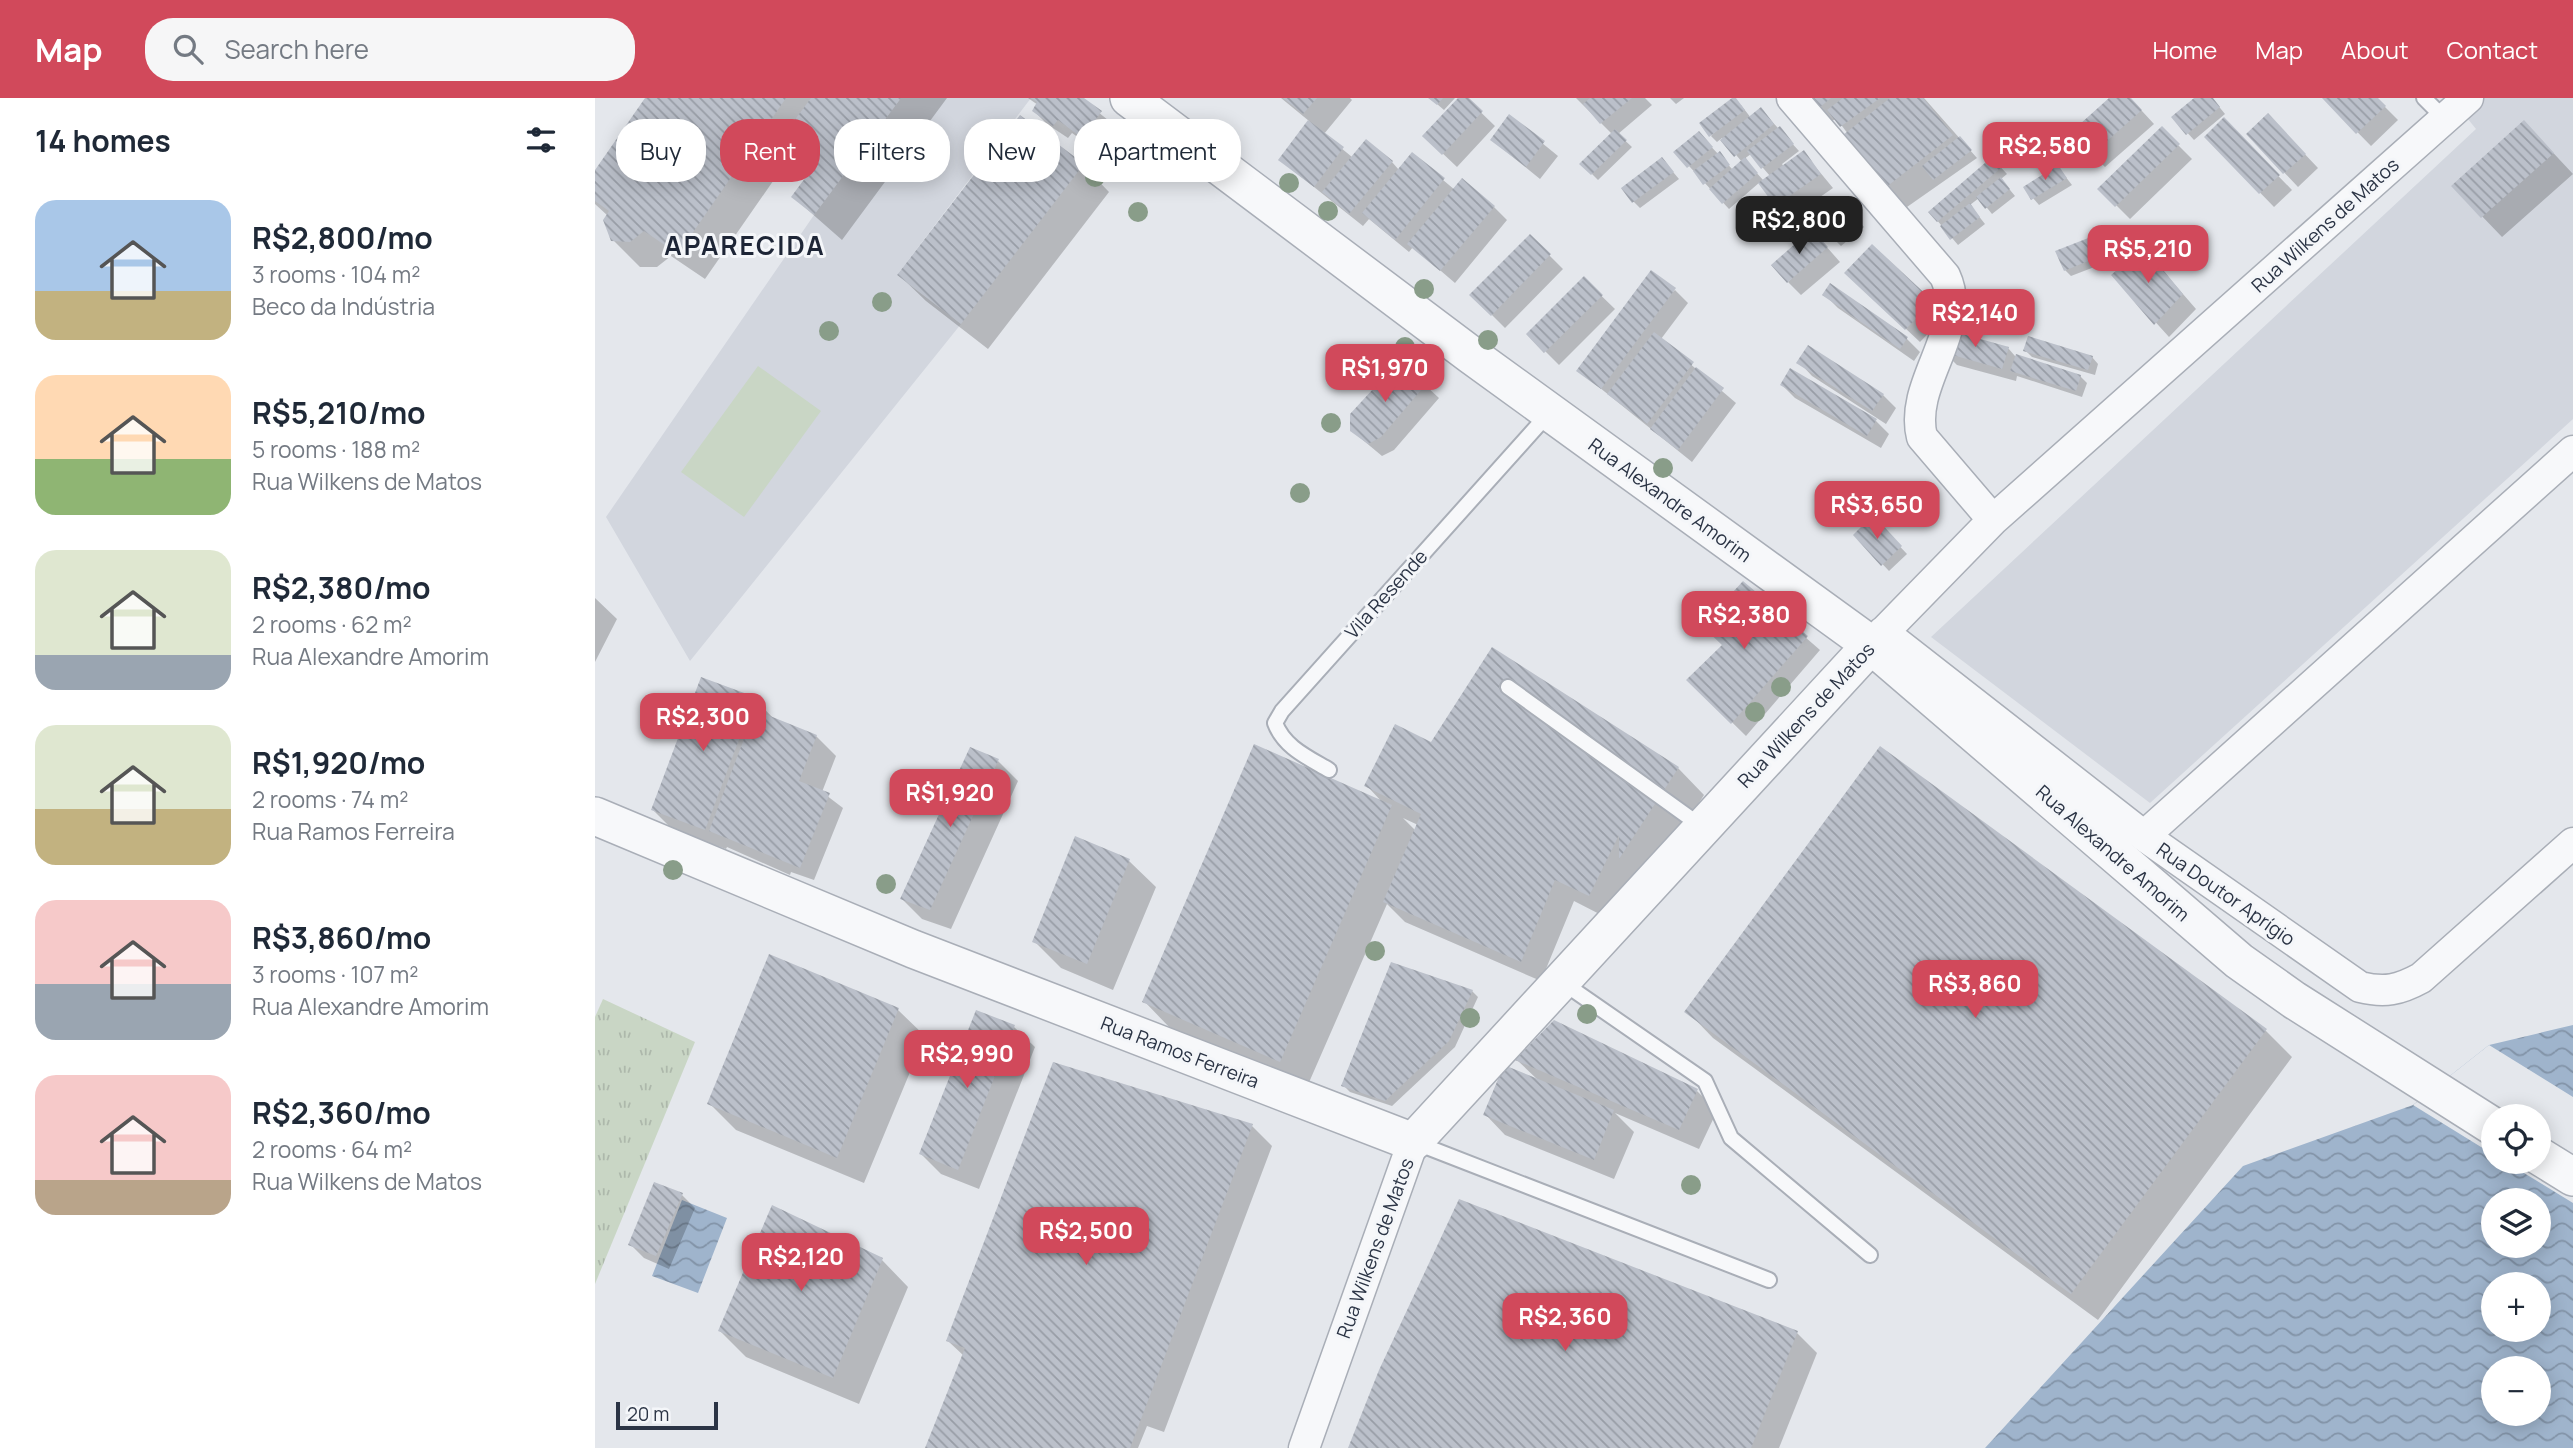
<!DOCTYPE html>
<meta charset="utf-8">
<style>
body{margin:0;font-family:Manrope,sans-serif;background:#f6f6f7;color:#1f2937;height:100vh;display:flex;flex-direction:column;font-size:26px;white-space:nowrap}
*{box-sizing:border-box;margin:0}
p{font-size:23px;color:#747a83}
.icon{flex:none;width:38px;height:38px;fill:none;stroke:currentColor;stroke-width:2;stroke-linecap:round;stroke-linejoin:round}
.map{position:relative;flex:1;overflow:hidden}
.sheet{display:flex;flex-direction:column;background:#fff;width:595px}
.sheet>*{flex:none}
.top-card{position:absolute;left:21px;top:21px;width:665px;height:63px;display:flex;gap:14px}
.buttons{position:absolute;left:1886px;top:1006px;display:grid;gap:14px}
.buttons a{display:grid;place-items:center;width:70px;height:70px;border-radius:50%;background:#fff;box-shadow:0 4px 18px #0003;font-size:35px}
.scale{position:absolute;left:21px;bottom:18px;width:102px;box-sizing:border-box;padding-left:7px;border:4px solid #2b3445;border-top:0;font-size:19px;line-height:24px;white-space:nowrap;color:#2b3445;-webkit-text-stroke:5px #f4f6f9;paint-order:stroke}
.price{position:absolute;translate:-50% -60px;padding:0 16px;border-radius:14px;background:#d1495b;color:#fff;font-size:23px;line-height:46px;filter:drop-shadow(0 2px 4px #0008)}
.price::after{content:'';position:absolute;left:50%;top:42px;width:21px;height:16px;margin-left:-10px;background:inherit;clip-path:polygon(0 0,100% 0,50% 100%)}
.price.selected{background:#222;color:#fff}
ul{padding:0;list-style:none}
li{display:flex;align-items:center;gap:21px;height:175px;padding:0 35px}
li span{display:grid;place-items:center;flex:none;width:196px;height:140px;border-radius:21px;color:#555}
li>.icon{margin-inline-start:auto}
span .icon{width:84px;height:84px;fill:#fffc;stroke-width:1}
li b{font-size:30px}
h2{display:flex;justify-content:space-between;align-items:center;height:84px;padding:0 35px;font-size:30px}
.tag{padding:0 24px;border-radius:28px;background:#fff;box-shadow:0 4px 18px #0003;font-size:24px;line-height:63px}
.tag.selected{background:#d1495b;color:#fff}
header{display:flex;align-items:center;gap:42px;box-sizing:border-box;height:98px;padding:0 35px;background:#d1495b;color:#fff}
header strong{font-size:33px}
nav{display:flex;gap:38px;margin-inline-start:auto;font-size:24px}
.search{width:490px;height:63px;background:#f6f6f7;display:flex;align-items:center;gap:18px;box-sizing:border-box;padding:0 24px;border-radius:28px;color:#747a83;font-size:26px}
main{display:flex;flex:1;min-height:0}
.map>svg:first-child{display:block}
</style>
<header>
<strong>Map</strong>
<div class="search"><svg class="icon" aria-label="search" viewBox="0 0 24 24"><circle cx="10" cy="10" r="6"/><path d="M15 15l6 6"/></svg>Search here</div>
<nav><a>Home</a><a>Map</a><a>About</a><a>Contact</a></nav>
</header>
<main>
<section class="sheet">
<h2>14 homes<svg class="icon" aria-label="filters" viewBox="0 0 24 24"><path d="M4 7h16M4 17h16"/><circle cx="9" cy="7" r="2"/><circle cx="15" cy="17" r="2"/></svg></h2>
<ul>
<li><span style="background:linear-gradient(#a9c7e8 65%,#c2b280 0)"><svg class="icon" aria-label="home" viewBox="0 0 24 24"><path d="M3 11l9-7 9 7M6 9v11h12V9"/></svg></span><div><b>R$2,800/mo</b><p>3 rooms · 104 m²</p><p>Beco da Indústria</p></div></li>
<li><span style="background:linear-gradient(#ffd9b3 60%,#8fb573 0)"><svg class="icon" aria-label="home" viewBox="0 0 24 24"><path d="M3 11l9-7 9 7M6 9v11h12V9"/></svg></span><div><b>R$5,210/mo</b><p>5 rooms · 188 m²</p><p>Rua Wilkens de Matos</p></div></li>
<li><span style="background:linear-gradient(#dfe7d0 75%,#9aa5b1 0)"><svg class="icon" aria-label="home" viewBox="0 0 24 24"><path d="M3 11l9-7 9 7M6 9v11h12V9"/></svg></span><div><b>R$2,380/mo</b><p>2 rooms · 62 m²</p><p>Rua Alexandre Amorim</p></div></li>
<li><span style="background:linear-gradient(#dfe7d0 60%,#c2b280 0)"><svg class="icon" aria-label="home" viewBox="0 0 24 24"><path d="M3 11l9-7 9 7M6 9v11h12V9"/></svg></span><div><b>R$1,920/mo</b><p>2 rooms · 74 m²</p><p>Rua Ramos Ferreira</p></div></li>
<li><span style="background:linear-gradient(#f6c9c9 60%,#9aa5b1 0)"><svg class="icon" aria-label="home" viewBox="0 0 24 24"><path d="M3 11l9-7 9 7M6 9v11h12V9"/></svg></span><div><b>R$3,860/mo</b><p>3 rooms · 107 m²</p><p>Rua Alexandre Amorim</p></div></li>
<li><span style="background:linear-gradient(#f6c9c9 75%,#b9a48a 0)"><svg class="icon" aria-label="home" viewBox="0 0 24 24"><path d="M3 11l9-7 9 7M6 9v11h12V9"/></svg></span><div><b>R$2,360/mo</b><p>2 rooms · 64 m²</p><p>Rua Wilkens de Matos</p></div></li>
</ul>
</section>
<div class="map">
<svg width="1978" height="1350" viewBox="0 0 1978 1350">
<defs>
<pattern id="grass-tufts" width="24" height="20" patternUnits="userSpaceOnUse" patternTransform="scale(1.75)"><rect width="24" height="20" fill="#c9d6c5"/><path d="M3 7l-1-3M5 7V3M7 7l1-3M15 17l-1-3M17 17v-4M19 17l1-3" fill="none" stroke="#adb8ab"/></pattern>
<pattern id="water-waves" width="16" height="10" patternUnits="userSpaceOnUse" patternTransform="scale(1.75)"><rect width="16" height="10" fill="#9fb4cc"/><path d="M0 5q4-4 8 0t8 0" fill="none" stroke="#8293a7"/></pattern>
<pattern id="building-back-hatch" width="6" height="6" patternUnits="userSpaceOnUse" patternTransform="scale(1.75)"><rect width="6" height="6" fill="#bbc0ca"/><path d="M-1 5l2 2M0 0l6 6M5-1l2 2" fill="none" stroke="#989da6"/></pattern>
</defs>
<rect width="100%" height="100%" fill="#e4e7ec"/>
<path fill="#d2d6de" d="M306,0H436L302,177L366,226L95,563L11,419L219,117Z
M1856,0H1978V321L1555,705L1336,539L1881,31Z"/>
<path fill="url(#grass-tufts)" d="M8,901L100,944L0,1186V919Z"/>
<path fill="#c9d6c5" d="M163,268L226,313L149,419L86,374Z"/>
<path fill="url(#water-waves)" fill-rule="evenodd" d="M1978,927V1350H1390L1648,1068L1818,1007L1894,947ZM1899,1018H1944V1064H1899ZM1899,1102H1944V1148H1899ZM1899,1186H1944V1232H1899ZM1899,1270H1944V1316H1899Z
M87,1102L132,1120L103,1195L57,1178Z"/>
<path fill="#e4e7ec" d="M1894,947L1978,999V1105L1911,1064H1944V1018H1899V1057L1818,1007Z"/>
<path fill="#0003" fill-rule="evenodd" d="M52,0H352L247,142L198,99L221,69L201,50L110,181L76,158L62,169H45L18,142L13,118L0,106V75Z
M433,0H486L519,27L501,52L477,35L473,40L452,26L439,13L443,7Z
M686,0H755L757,2L729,36L757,59L797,64L804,72L817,56L860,92L899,109L912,122L860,185L818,149L814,154L774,121L768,128L685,62L714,23Z
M835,0H860L849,12Z
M865,0H871L900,28L862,69L843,51Z
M981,0H1050L1057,7L1023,36L1037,49L1003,82L987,66L1017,36Z
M1075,0H1089L1081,6Z
M1211,0H1329L1382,60L1312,109L1292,88L1241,20L1234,26Z
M1516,0H1535L1559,26L1510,69L1497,56Z
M1601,0H1617L1630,16L1599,42L1578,19Z
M1729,0H1781L1803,22L1776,48Z
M1146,7L1156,20L1172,18L1204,53L1187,66L1189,69L1209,55L1238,90L1195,120L1165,84L1134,111L1081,54L1110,42L1138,72L1147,64L1127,40L1122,44L1116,38ZM1156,56L1175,78L1169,83L1149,61Z
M914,18L963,58L945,81L897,42Z
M425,20L488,67L514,94L393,251L331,203L304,177Z
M1629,22L1697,92L1679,109L1611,39Z
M1567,31L1597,61L1535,121L1505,91Z
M1686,31L1723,70L1703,89L1653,36Z
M1949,45L1978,76L1907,139L1858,88Z
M524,49L575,58L582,64L567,83Z
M1398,61L1412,76L1406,81L1420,98L1397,116L1384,100L1375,107L1390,126L1363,147L1335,114Z
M1073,68L1084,81L1045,110L1038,103Z
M1463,69L1477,87L1444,107L1438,100Z
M1247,105L1269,129L1246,148L1240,142Z
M935,138L968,171L910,230L877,197Z
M1501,139L1515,163L1476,178L1470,172Z
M1230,147L1245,164L1206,197L1193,184Z
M1549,151L1601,211L1574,239L1518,177Z
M989,181L1020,211L964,267L933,236Z
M1236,187L1312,241L1325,254L1319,263L1243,210L1229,196Z
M1265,188L1337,204L1350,218L1325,244Z
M1080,192L1093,205L1066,241L1141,305L1097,364L984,273Z
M1419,210L1425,217L1421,232L1375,219L1368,212Z
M1413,250L1420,258L1485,278L1492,285L1487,299L1422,278L1421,283L1362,267L1349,254Z
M1430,252L1497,259L1503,266L1500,277L1437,259Z
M1204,264L1288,297L1301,310L1291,326L1217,278Z
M830,287L844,300L799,352L787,358L757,333Z
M1187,287L1281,323L1294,336L1286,350L1200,300Z
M1278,420L1312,456L1294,473L1260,437Z
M1148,485L1225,552L1151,638L1094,582L1129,548Z
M0,500L22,521L0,564Z
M159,600L179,621L221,638L241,658L227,694L248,710L219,782L196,774L195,777L132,749L131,751L78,732L58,712Z
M836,647L1083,670L1109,697L1052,786L1020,824L979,803L946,883L810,824L792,806L712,989L575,930L549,903L788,705L772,688ZM808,720L823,727L820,732Z
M403,663L423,683L356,831L327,821L307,801Z
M534,763L561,789L518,892L466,870L439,843Z
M877,893L883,899L860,949L797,1008L755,994L749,988Z
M303,912L330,938L269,1085L141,1032L114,1005Z
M1092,913L1670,932L1697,959L1503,1222L1118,940Z
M382,914L419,929L440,949L384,1091L346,1076L326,1056Z
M922,962L1102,993L1122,1013L1104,1051L1020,1015L1039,1034L1019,1081L910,1037L890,1016L944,983Z
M657,1028L677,1048L569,1334L552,1328L543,1350H332L369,1258L353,1243Z
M87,1097L100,1110L74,1171L49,1160L35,1146Z
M287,1162L313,1189L264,1306L151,1259L125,1233Z
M1202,1235L1222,1255L1184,1350H755Z"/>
<path fill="url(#building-back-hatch)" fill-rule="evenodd" d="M50,0H191L83,156L49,133L35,144L16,143L8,122L14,113L0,103V72Z
M216,0H306L219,117L196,99L222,64L187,39Z
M436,0H489L507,13L487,40L463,22L458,28L437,13L442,4Z
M688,0H722L708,16Z
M833,0H848L842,7Z
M863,0H874L888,13L847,57L827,38Z
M995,0H1037L1005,26L988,6Z
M1137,0H1141L1150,12L1114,39L1104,25Z
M1209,0H1236L1219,14Z
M1248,0H1285L1245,29L1232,12Z
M1295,0H1328L1358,37L1290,90L1248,37Z
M1514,0H1536L1547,12L1496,57L1475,35Z
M1599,0H1618L1625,9L1591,37L1576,19Z
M1727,0H1783L1791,8L1761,36Z
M1166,9L1179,26L1139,59L1125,42Z
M1673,15L1711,56L1688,76L1651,36Z
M914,16L950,43L931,69L895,42Z
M425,17L489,66L366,226L302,177Z
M1629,19L1685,77L1664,96L1609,39Z
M532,21L577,57L560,78L515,43Z
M713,22L749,49L719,89L683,62Z
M1929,22L1959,55L1886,120L1856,88Z
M1185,28L1199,46L1166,71L1152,53Z
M1567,28L1585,46L1520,109L1502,91Z
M1020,31L1032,42L996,77L984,66Z
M1104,33L1118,49L1092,70L1078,54Z
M1365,38L1377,52L1338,82L1327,68Z
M771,41L798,63L754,116L727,94Z
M1209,52L1226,76L1180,108L1163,85Z
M1125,53L1135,67L1108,87L1098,73Z
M817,54L850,80L800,142L767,115Z
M1398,58L1407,69L1342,124L1333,114Z
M1067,59L1079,74L1037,105L1026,90Z
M1150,59L1163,75L1127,106L1114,91Z
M1463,67L1472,80L1436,102L1428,89Z
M1406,79L1415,91L1390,111L1381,99Z
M867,80L900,108L845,173L812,146Z
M1247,103L1264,121L1239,143L1222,124Z
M1375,105L1385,119L1355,142L1345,128Z
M1217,131L1233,149L1192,185L1176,167Z
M935,136L956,156L896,218L874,197Z
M1501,137L1510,156L1469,173L1460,153Z
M1277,146L1338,203L1310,232L1249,175Z
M1549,149L1588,196L1559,227L1516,177Z
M1056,172L1081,190L1006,291L981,273Z
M989,178L1008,197L949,255L931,236Z
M1235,185L1313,239L1305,251L1227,197Z
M1371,195L1420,209L1415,227L1366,213Z
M1353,232L1414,249L1407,271L1347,254Z
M1059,234L1099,264L1052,326L1012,296Z
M1433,238L1498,258L1493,272L1428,253Z
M1213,247L1289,296L1277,313L1201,265Z
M1421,256L1486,277L1481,293L1415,273Z
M803,264L832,285L786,339L773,346L755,333V316Z
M1101,269L1129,290L1083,352L1055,331Z
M1195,270L1282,321L1272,338L1185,287Z
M1278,417L1307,448L1286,468L1258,437Z
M1148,483L1213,538L1136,626L1091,582L1127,547L1107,528ZM1159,521L1153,544L1142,540Z
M897,549L1084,669L1024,761V737L994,798L960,782L926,864L788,804L826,716L769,688L800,626L836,644Z
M106,579L160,599L110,732L56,712Z
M160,612L222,637L204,683L235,695L205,770L114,733Z
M659,646L797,707L685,964L547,904Z
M1285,648L1672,931L1476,1196L1089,914Z
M375,649L404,661L335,812L305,801Z
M480,738L535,761L492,866L437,844Z
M174,856L304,910L242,1060L112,1006Z
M796,864L878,892L854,943L790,1003L746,988Z
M381,912L420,927L363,1072L324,1056Z
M959,922L1103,991L1084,1032L920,962Z
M458,964L658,1026L535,1350H330L370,1250L351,1243Z
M909,967L1019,1012L999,1062L888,1017Z
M59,1084L88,1095L61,1158L33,1147Z
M864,1101L1203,1233L1156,1350H753L784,1272Z
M177,1107L288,1160L238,1280L123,1233Z"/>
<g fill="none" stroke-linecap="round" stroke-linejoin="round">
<g stroke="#a9aeb7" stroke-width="18">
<path id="service" d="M1829,0L1849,20
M913,589L1106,728
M734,672C712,659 689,649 680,625L687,613L954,315
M967,884L1110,983L1136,1040L1275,1157
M819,1044L1174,1182"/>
</g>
<g stroke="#a9aeb7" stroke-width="33">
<path id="minor" d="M1197,0L1350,178C1375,232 1313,284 1327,339L1398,422
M1288,534L1549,738L1765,889C1790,895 1804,892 1826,880L1978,745
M1276,547L1398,422L1873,0
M1549,738L1978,353
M709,1350L818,1044"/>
</g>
<g stroke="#a9aeb7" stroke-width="40">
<path id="tertiary" d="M534,0L876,257L1276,547L1644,863L1699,902L1899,1029
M0,718L318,851L818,1044L1276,547
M1944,1058L1978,1079"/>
</g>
<use href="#service" stroke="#f7f8fa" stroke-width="14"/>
<use href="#minor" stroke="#f7f8fa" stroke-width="30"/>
<use href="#tertiary" stroke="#f7f8fa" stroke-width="37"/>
</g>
<g fill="#899d89">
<circle cx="500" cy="79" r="10"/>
<circle cx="694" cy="85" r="10"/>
<circle cx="733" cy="113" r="10"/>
<circle cx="543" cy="114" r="10"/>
<circle cx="829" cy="191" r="10"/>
<circle cx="287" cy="204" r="10"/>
<circle cx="234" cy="233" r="10"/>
<circle cx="893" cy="242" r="10"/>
<circle cx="810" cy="249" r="10"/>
<circle cx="836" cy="266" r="10"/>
<circle cx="736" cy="325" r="10"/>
<circle cx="1068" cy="370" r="10"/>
<circle cx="705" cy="395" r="10"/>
<circle cx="1186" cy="589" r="10"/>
<circle cx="1160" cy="614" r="10"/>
<circle cx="309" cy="681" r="10"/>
<circle cx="78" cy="772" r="10"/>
<circle cx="291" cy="786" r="10"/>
<circle cx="780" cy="853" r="10"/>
<circle cx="992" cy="916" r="10"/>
<circle cx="875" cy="920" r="10"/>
<circle cx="1096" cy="1087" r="10"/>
</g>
<g text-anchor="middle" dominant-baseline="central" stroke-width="6" stroke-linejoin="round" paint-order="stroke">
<g font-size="19" fill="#2b3445" stroke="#f4f6f9">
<text transform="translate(1730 127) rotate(-42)">Rua Wilkens de Matos</text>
<text transform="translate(1075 402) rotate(36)">Rua Alexandre Amorim</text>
<text transform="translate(791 496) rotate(-48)">Vila Resende</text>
<text transform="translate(1211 617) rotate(-47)">Rua Wilkens de Matos</text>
<text transform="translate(1518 755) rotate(41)">Rua Alexandre Amorim</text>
<text transform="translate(1631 796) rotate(35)">Rua Doutor Aprígio</text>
<text transform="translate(585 954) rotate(21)">Rua Ramos Ferreira</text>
<text transform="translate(780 1150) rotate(-70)">Rua Wilkens de Matos</text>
</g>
<g font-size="26" font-weight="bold" letter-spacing="2" fill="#1d2536" stroke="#f4f6f9">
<text x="150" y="147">APARECIDA</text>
</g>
</g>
</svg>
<div class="buttons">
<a><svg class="icon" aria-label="locate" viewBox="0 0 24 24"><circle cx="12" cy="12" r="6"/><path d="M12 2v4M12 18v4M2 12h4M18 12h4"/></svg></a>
<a><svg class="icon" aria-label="layers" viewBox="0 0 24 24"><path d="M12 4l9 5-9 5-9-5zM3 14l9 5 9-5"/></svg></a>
<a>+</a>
<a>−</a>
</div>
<div class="scale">20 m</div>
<b class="price" style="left:1450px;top:84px">R$2,580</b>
<b class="price selected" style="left:1204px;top:158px">R$2,800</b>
<b class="price" style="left:1553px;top:187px">R$5,210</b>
<b class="price" style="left:1380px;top:251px">R$2,140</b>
<b class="price" style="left:790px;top:306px">R$1,970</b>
<b class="price" style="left:1282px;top:443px">R$3,650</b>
<b class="price" style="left:1149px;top:553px">R$2,380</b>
<b class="price" style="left:108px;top:655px">R$2,300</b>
<b class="price" style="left:355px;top:731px">R$1,920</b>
<b class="price" style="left:1380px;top:922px">R$3,860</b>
<b class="price" style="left:372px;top:992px">R$2,990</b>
<b class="price" style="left:491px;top:1169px">R$2,500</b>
<b class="price" style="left:206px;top:1195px">R$2,120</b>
<b class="price" style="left:970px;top:1255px">R$2,360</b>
<div class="top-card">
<a class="tag">Buy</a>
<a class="tag selected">Rent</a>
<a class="tag">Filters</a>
<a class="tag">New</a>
<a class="tag">Apartment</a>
</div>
</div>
</main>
